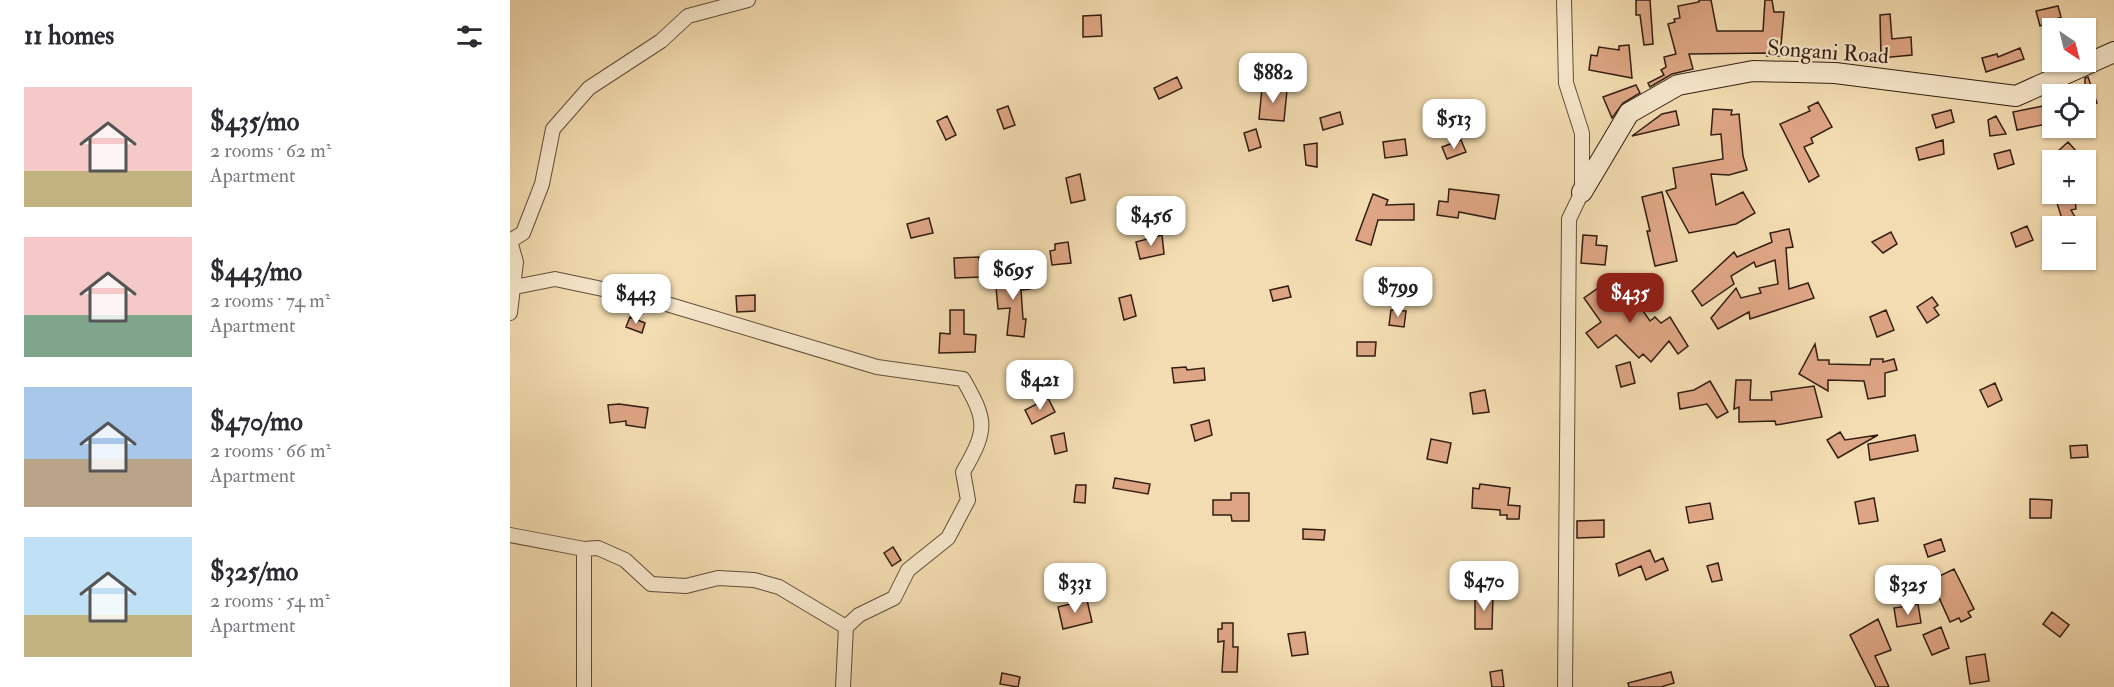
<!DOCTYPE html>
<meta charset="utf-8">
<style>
body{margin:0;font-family:"IM FELL Double Pica",serif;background:#f2f2f3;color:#2b2b33;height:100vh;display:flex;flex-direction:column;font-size:22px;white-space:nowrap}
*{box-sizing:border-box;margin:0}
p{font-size:20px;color:#7c7c81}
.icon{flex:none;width:33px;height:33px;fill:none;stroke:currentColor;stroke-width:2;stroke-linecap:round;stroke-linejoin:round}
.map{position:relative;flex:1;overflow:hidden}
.panel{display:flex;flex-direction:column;background:#fff;width:510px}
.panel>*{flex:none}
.needle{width:39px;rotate:145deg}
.buttons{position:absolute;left:1532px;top:18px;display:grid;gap:12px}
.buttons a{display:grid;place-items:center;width:54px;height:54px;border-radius:0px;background:#fff;box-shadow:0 2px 4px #0004;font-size:30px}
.price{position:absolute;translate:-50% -51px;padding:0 14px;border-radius:12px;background:#fff;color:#222;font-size:20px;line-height:39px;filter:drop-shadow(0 2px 3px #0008)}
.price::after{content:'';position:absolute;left:50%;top:36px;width:18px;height:14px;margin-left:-9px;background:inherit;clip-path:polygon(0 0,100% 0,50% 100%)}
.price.on{background:#8f2418;color:#fff}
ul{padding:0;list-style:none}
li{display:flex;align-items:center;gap:18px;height:150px;padding:0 24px}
li span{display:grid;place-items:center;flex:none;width:168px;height:120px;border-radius:0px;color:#555}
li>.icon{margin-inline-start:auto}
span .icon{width:72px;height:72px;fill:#fffc;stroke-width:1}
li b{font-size:26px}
h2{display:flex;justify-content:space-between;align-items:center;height:72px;padding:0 24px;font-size:26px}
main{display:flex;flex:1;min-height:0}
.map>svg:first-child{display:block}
</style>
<main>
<section class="panel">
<h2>11 homes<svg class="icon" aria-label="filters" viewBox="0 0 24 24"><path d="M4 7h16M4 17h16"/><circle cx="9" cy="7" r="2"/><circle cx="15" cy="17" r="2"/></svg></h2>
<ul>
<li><span style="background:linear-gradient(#f6c9c9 70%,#c2b280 0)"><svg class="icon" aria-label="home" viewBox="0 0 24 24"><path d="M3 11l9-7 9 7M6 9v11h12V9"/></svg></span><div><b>$435/mo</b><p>2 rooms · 62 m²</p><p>Apartment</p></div></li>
<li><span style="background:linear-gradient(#f6c9c9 65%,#7fa58c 0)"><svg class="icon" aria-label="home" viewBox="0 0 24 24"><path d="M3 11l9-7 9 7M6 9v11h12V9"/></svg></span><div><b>$443/mo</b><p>2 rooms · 74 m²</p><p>Apartment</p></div></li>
<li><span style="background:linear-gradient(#a9c7e8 60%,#b9a48a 0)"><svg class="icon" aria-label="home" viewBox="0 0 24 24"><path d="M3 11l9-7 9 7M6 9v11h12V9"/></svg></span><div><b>$470/mo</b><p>2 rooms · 66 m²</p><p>Apartment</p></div></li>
<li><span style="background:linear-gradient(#bfe0f5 65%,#c2b280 0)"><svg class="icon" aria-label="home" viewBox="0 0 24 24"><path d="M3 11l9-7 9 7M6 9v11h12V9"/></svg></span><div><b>$325/mo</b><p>2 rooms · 54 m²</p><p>Apartment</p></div></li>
</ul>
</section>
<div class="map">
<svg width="1604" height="687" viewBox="0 0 1604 687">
<rect width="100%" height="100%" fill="#f3dcb1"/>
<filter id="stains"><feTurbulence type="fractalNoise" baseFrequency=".00333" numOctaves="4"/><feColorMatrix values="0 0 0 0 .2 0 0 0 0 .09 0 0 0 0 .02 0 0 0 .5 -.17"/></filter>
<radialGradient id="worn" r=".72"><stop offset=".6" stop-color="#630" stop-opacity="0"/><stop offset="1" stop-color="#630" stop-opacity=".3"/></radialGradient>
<path fill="#dea584" stroke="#321e12" stroke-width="1.5" d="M1126,0H1140L1143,44L1134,45L1130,15H1126Z
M1189,0H1201L1207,31H1253L1255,0H1262L1264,12H1274L1270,56H1257L1258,53L1179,54L1183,69L1162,74L1140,87L1138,83L1154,75L1151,70L1156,67L1154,57L1166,54L1158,24L1165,22L1164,19L1170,18L1168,6L1189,2Z
M1548,6L1551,17L1530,26L1526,11Z
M1380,14L1382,39L1401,37L1402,55L1371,58L1370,15Z
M591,15L592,36L573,37V16Z
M1119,45L1122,78L1079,70L1081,55L1087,56L1089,47L1109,50V46Z
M1510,48L1514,59L1476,72L1472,58L1487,54L1488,57Z
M667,77L672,88L649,99L644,88Z
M1578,77L1587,103L1575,107V78Z
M1126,85L1130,93L1113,103L1102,118L1093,97Z
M752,88L777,90L774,121L749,119Z
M1308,102L1322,127L1301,138L1303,143L1294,147L1309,176L1299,182L1270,124L1300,111L1298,107Z
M1538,105L1542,123L1507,130L1503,112Z
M498,106L505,125L494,129L487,110Z
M1203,109L1222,110L1221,115L1229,114L1233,156L1237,170L1219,175L1201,174L1206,205L1233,192L1245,213L1226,224L1179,233L1156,191L1166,188L1163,168L1213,159L1211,134L1201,135Z
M1441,110L1444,122L1426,128L1422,115Z
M1166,111L1169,125L1122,136L1152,114Z
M830,112L833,124L813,130L810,118Z
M437,116L446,135L436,140L427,121Z
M1486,116L1496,134L1480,136L1478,120Z
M746,129L751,147L739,151L734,133Z
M895,139L897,155L875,158L873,142Z
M951,140L956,152L937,159L932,147Z
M1433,140L1434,154L1409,160L1406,148Z
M1558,142L1567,152L1558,160H1553L1546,153Z
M807,143V167L796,165L794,145Z
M1500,150L1504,164L1488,169L1484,154Z
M570,174L575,200L561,203L556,178Z
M939,189L989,195L985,219L949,212L948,218L927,215L929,201L938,202Z
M1152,192L1167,261L1145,266L1137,231H1140L1132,197Z
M863,194L878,200L876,205L904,204V220H868L861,245L846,240Z
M1565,198L1566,209L1561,210L1565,217L1553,222L1546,200Z
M419,218L423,233L401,238L397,224Z
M1517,226L1523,240L1506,247L1501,233Z
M1279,229L1283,247L1276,248L1279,289L1298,283L1304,298L1240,319L1239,312L1208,329L1201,318L1226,288L1231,298L1251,293L1249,288L1268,284L1265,260L1246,267L1244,262L1221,276L1224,284L1192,306L1182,291L1224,252L1227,257L1262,242L1260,233Z
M1381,232L1387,244L1373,253L1362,242Z
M652,235L654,254L630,259L626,242Z
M1073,235L1087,236L1086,245L1097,246L1095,265L1071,263Z
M558,242L561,263L542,265L540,251L545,250V244Z
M469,257V260H473V277L445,278L444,258Z
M518,274L520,289L511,290L513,319H516L514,337L497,335L500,308L488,309L485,277Z
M1101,279L1115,298L1121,294L1140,321L1145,317L1151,323L1160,317L1178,346L1168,354L1159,341L1141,362L1133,354L1129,358L1106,335L1088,348L1076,333L1091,322L1074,298Z
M778,286L781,297L763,301L760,290Z
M245,295V311L227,312L226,296Z
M621,295L626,316L614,320L609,298Z
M1422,297L1428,305L1424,308L1429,315L1417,323L1407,307Z
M440,310H454V334L466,335L465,352L429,353L430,333L440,334Z
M881,310L896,311L894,327L879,325Z
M1376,310L1384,330L1367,337L1360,317Z
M120,317L135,323L132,333L116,327Z
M847,342H866L865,356H847Z
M1305,344L1308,360H1319V364L1360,365L1361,359H1373V362L1384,359L1387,370L1375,373V396L1358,399L1354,381L1318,380V391L1289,374Z
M1120,362L1125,383L1111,387L1106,366Z
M676,367L677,370L694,368L695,380L664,383L662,368Z
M551,371L560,383L549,390L541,378Z
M500,378L519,384L515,394L497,387Z
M1226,380H1241L1240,400H1262L1261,392L1304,386L1312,417L1266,425L1265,421L1229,422V407L1224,409Z
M1200,381L1218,412L1207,418L1197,404L1170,409L1168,393L1184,390Z
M1485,383L1492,400L1478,407L1470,390Z
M975,390L979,412L963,414L960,393Z
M538,398L545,412L522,424L515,410Z
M109,404L138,408L135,428L116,425V421L100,423L98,405Z
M699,420L702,435L685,441L681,425Z
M1330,432L1335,440L1368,435L1328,458L1317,440Z
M554,433L557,451L545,454L541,436Z
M1405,435L1408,451L1360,460L1358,444Z
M921,439L941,443L937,463L917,459Z
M1577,445L1578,457L1561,458L1560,446Z
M605,478L640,484L638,494L603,488Z
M970,484L1000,488L998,505L1010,506L1009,519H997V515H990V510L962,508L963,488L969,489Z
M566,485H576L575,503L564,502Z
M721,493H739V521H722L721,515H703V500H721Z
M1364,498L1368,521L1349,524L1345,502Z
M1520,499L1542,500L1541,518H1520Z
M1200,503L1203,519L1179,523L1176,507Z
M1094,520V537L1067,538V521Z
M793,529L815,530L814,540L793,539Z
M1431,539L1435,551L1418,557L1414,545Z
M383,547L391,560L382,566L374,553Z
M1140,550L1145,562L1153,558L1158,570L1136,580L1131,566L1109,576L1106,564Z
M1208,563L1212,580L1202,582L1197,566Z
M1444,569L1464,609L1458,612L1461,617L1451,622L1449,618L1440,622L1421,580Z
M965,595H983L982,629H965Z
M577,600L582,622L553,629L548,607Z
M1408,604L1411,623L1387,627L1384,608Z
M1542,612L1559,625L1550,637L1533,624Z
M1368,619L1381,650L1365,656L1379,687H1366L1340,635Z
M712,623H723V647H728L727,672H712L714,641L708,642V629H712Z
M1431,627L1439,648L1422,655L1413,635Z
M795,632L798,654L782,656L778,634Z
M1475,654L1479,681L1460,684L1456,657Z
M992,670L994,687H982L980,672Z
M1161,672L1164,683L1151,687H1119L1118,683Z
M492,673L510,677L508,687L490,684Z"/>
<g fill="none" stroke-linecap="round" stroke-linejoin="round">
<g stroke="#624e3a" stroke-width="16">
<path id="street" d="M1054,0L1056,83L1072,133V192L1059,219L1055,687
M0,241L13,233L32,184L43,129L79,88L151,41L178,16L238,0
M0,241L6,262L0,313
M0,288L45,279L140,299L367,367L453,379C477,421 478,429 453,472L458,500L438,538L398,570L384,598L349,615L336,627L333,687
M0,535L74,549L88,548L115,560L141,584L176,586L208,578L244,580L269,587L336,627
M74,549V687"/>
</g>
<g stroke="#321e12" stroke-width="22">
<path id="secondary" d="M1072,192L1119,113L1168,85L1243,71L1325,73L1506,96L1604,52"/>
</g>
<use href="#street" stroke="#f7e8cc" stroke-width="14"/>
<use href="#secondary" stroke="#f7e8cc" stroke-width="20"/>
</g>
<g text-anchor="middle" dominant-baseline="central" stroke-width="4.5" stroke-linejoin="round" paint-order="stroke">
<g font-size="22" fill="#321e12" stroke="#f7e8cc">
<text transform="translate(1318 52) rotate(4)">Songani Road</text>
</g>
</g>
<rect width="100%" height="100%" filter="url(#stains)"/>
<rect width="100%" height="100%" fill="url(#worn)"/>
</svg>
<div class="buttons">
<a><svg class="needle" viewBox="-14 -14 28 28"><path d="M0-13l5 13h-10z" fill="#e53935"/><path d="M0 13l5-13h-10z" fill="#7c7c81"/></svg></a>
<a><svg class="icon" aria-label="locate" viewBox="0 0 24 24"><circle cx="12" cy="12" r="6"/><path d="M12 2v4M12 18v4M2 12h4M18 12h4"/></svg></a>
<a>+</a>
<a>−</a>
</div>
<b class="price" style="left:763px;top:104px">$882</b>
<b class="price" style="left:944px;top:150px">$513</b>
<b class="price" style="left:641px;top:247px">$456</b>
<b class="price" style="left:503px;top:301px">$695</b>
<b class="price" style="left:888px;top:318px">$799</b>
<b class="price on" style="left:1120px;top:324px">$435</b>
<b class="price" style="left:126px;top:325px">$443</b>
<b class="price" style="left:530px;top:411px">$421</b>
<b class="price" style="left:974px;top:612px">$470</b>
<b class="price" style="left:565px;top:614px">$331</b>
<b class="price" style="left:1398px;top:616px">$325</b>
</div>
</main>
